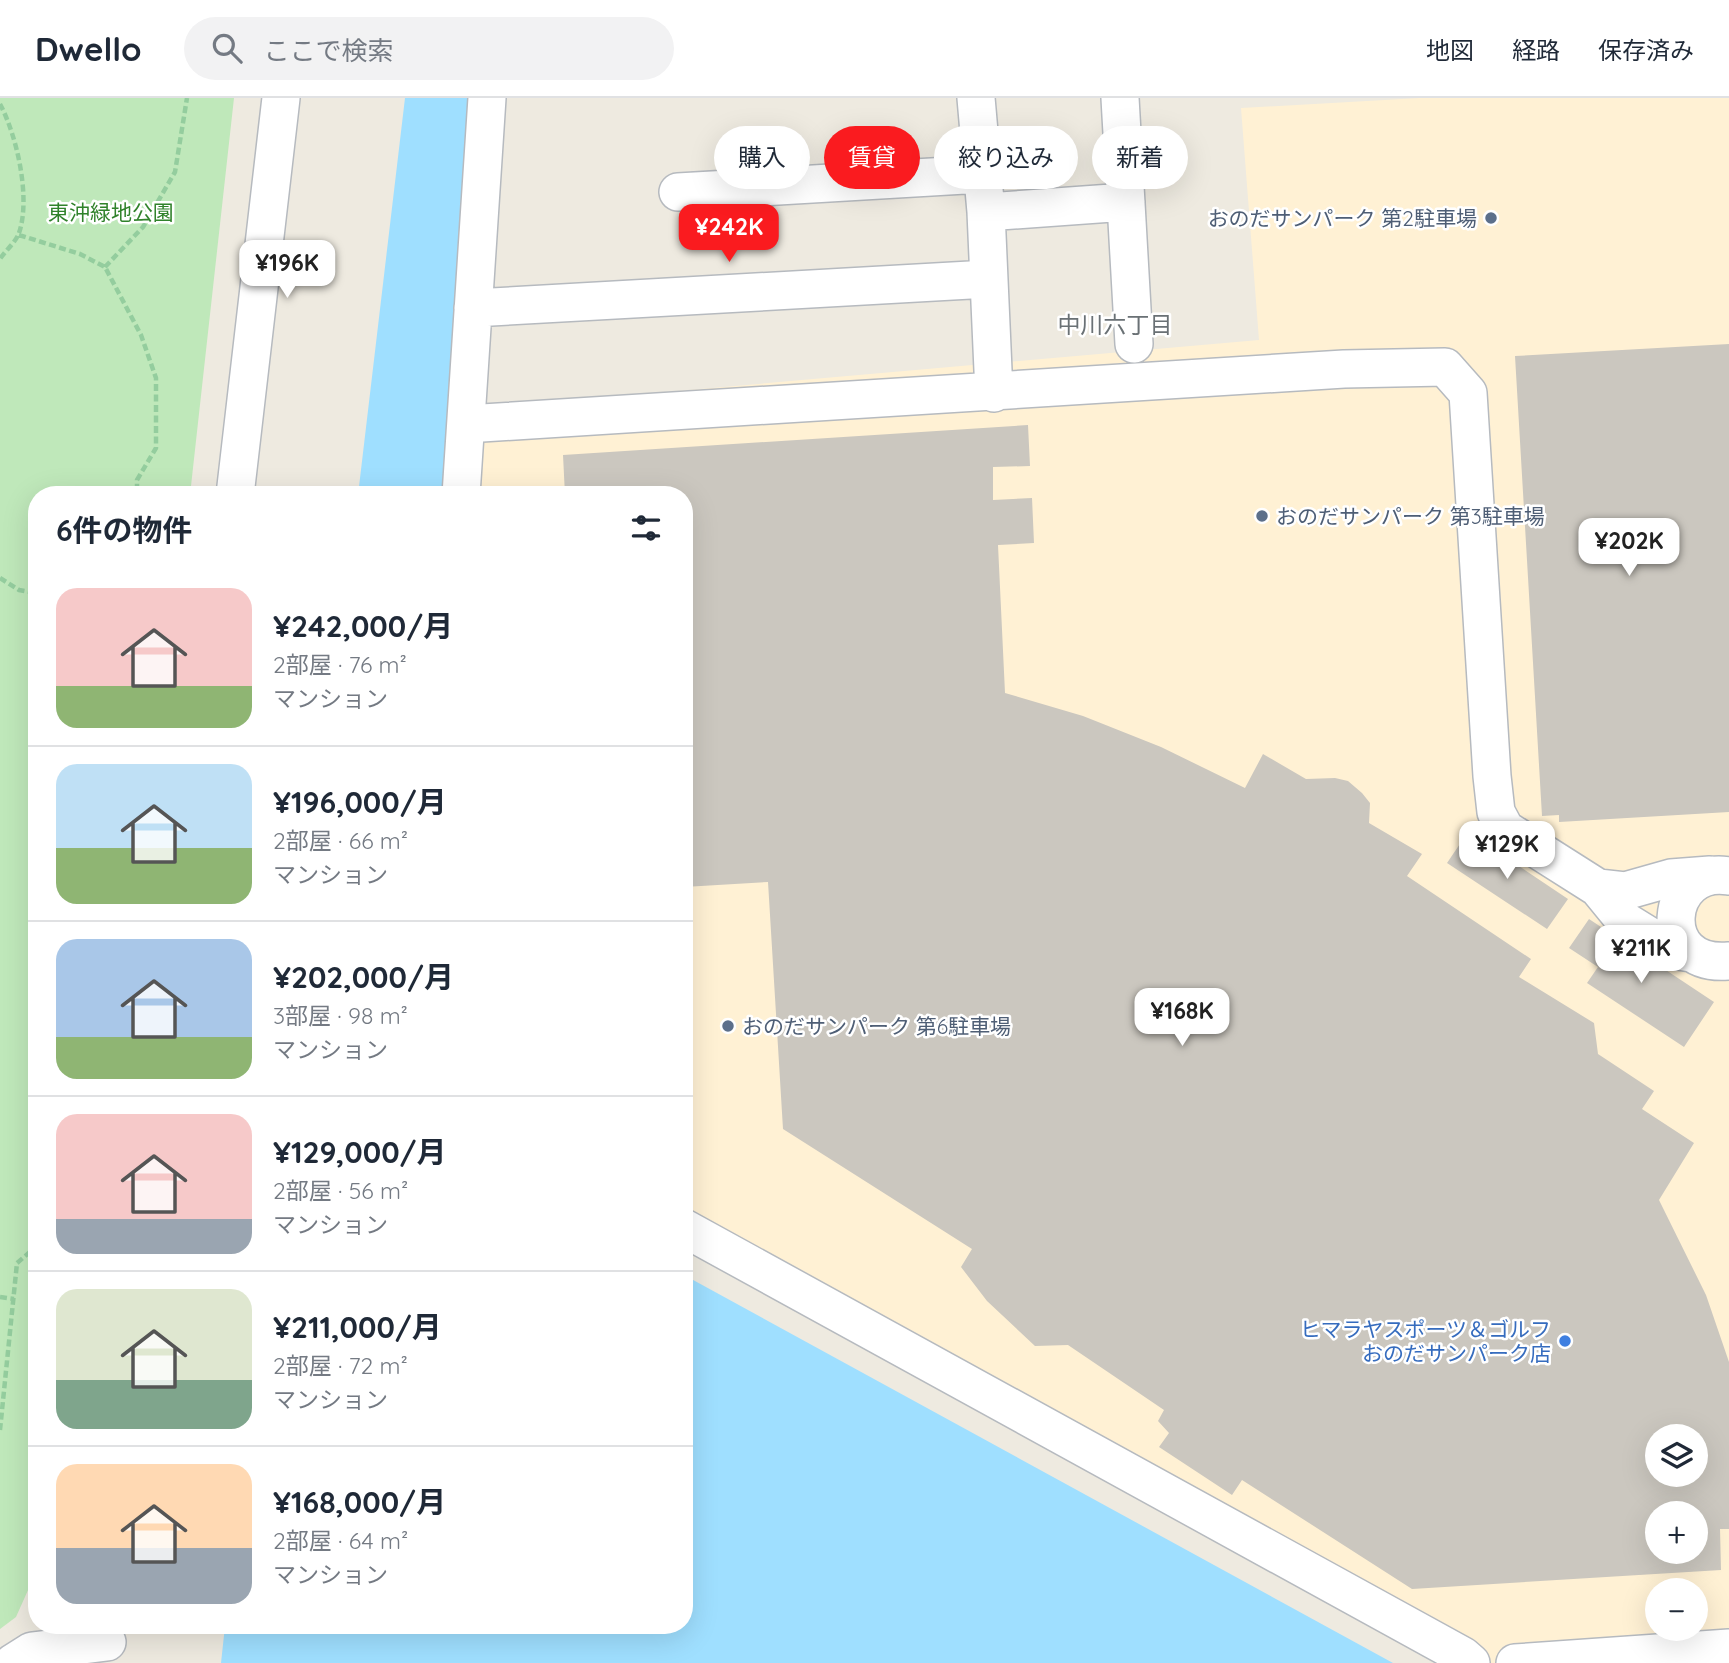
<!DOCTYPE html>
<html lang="ja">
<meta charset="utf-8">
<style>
body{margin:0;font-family:Quicksand,"Noto Sans JP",sans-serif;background:#f2f2f3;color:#1f2937;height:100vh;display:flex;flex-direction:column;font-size:26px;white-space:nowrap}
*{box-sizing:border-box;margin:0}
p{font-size:23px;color:#747a83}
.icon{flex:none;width:38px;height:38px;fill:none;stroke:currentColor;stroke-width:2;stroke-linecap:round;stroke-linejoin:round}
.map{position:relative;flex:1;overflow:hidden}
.details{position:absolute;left:28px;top:388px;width:665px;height:1148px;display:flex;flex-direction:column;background:#fff;border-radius:28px;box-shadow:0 7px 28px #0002}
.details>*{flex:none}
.hud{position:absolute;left:714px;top:28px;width:665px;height:63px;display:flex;gap:14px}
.tools{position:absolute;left:1645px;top:1326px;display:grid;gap:14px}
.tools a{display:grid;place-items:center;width:63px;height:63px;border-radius:50%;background:#fff;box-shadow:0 7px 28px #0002;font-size:35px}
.price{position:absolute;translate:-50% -60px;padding:0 16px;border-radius:14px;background:#fff;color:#222;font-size:23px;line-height:46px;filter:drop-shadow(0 2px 4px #0008)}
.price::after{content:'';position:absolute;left:50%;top:42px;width:21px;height:16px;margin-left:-10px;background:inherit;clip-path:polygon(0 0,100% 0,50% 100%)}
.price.on{background:#fa1b1f;color:#fff}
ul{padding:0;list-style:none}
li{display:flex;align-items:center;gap:21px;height:175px;padding:0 28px}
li+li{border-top:2px solid #e0e1e3}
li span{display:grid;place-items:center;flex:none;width:196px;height:140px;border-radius:21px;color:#555}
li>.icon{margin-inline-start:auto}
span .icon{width:84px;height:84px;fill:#fffc;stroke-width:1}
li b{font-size:30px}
h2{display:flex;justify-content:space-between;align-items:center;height:84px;padding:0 28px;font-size:30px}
.chip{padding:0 24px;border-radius:32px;background:#fff;box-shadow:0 7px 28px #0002;font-size:24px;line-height:63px}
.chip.on{background:#fa1b1f;color:#fff}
header{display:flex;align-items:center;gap:42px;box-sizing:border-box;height:98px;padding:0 35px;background:#fff;border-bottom:2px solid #e0e1e3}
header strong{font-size:33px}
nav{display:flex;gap:38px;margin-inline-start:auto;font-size:24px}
.search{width:490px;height:63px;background:#f2f2f3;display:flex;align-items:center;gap:18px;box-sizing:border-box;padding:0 24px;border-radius:38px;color:#747a83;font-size:26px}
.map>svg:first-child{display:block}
</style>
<header>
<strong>Dwello</strong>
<div class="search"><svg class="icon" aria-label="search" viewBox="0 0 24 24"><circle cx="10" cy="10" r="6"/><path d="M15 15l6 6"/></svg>ここで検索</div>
<nav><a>地図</a><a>経路</a><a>保存済み</a></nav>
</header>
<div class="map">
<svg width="1729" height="1565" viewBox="0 0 1729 1565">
<rect width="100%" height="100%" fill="#eeeae0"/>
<path fill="#fff1d4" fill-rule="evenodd" d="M1420,0H1729V1565H1477L684,1113V397H477L483,310L1259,242L1241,10ZM1657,1339H1696V1377H1657ZM1657,1416H1696V1454H1657ZM1657,1493H1696V1531H1657Z"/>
<path fill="#bfe8ba" d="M0,0H234L190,397H37V1472L16,1519L0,1531Z"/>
<path fill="#9fdfff" d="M405,0H471L447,397H358Z
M684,1177L1393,1565H221L225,1528H684Z"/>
<path fill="#cbc7bf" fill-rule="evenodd" d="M1729,246V714L1559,724V717L1542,718L1515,258Z
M1028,327L1030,368L993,369V402L1032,400L1034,445L998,447L1005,595L1083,618L1161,649L1245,690L1263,656L1306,681L1335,680L1348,683L1362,695L1370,705L1369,725L1422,756L1407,778L1531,861L1519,879L1594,925L1598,956L1654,993L1642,1011L1694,1045L1659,1102L1706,1197L1729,1264V1431H1720L1721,1472L1412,1491L1242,1382L1232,1397L1159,1349L1169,1335L1158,1323L1164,1312L1068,1247L1035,1248L987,1203L961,1169L972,1151L783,1031L768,784L684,789V397H565L563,357ZM1657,1339H1696V1377H1657ZM1657,1416H1696V1454H1657Z
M1468,734L1568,801L1547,831L1447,765Z
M1589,821L1714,904L1684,949L1587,885L1598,869L1569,850Z"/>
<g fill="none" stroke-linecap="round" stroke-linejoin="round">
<g stroke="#b6babf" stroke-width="40">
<path id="minor" d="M976,0L986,114L994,295
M1120,0L1134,246
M678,94L982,76
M986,114L1126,104
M473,210L988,181
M466,326L1344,271L1445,269L1468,295L1492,678L1496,714L1505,731L1598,790L1625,823L1672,852L1691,855
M235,397L281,0
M461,397L487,0
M1729,778C1664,767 1653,870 1729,863
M1598,790L1625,793L1671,780L1710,777
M684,1130L1463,1558L1471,1565
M13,1565L32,1553L107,1544
M1515,1565L1729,1550"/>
</g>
<path stroke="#94cd9e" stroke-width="4.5" stroke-dasharray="7 3.5" stroke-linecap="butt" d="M0,6C17,38 31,100 19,135C16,144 5,153 0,161
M19,137L80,156L105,169L141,237L156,280V350L137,382V397
M105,169L143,129L175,74L187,0
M0,480L19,492L37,495
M0,1199L14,1201
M0,1332L17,1165L37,1148"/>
<use href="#minor" stroke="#fff" stroke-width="37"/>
</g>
<g fill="#5c6f8a" stroke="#fff" stroke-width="2.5">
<circle cx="1491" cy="120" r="7"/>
<circle cx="1262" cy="418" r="7"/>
<circle cx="728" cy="928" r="7"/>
</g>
<circle fill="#3f7fe0" stroke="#fff" stroke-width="2.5" cx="1565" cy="1243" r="7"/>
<g text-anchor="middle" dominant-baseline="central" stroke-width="5" stroke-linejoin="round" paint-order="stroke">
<g font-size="21" fill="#30822b" stroke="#fff">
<text x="111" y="114">東沖緑地公園</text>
</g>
<g font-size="21" fill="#4e5e75" stroke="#fff" text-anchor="start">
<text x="1477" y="120" text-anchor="end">おのだサンパーク 第2駐車場</text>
<text x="1276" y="418">おのだサンパーク 第3駐車場</text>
<text x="742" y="928">おのだサンパーク 第6駐車場</text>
</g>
<g font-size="21" fill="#366cbe" stroke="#fff" text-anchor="end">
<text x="1551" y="1231">ヒマラヤスポーツ＆ゴルフ<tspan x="1551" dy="24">おのだサンパーク店</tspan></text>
</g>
<g font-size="23" fill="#6a7175" stroke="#fff">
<text x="1115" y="226">中川六丁目</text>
</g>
</g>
</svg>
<div class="tools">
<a><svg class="icon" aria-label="layers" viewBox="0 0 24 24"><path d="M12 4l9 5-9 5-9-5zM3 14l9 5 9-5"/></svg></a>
<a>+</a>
<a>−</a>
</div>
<b class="price on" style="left:729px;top:166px">¥242K</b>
<b class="price" style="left:287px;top:202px">¥196K</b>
<b class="price" style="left:1629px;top:480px">¥202K</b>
<b class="price" style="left:1507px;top:783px">¥129K</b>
<b class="price" style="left:1641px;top:887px">¥211K</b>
<b class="price" style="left:1182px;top:950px">¥168K</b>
<div class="hud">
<a class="chip">購入</a>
<a class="chip on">賃貸</a>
<a class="chip">絞り込み</a>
<a class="chip">新着</a>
</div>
<section class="details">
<h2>6件の物件<svg class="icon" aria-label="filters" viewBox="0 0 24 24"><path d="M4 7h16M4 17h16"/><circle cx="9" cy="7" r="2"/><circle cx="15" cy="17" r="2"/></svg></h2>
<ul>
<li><span style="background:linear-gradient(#f6c9c9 70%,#8fb573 0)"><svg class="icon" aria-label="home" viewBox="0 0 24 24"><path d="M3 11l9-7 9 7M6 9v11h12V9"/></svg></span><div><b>¥242,000/月</b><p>2部屋 · 76 m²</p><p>マンション</p></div></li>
<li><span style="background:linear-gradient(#bfe0f5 60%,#8fb573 0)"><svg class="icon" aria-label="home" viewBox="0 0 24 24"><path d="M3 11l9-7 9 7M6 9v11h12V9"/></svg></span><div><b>¥196,000/月</b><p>2部屋 · 66 m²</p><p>マンション</p></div></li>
<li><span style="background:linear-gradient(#a9c7e8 70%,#8fb573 0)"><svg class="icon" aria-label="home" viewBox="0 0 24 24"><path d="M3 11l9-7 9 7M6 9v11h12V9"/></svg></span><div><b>¥202,000/月</b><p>3部屋 · 98 m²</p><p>マンション</p></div></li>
<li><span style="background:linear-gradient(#f6c9c9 75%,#9aa5b1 0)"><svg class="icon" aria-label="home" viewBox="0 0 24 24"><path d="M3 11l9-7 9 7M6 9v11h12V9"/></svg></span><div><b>¥129,000/月</b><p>2部屋 · 56 m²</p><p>マンション</p></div></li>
<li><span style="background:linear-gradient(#dfe7d0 65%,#7fa58c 0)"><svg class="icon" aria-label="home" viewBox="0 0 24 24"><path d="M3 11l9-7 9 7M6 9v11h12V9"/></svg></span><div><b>¥211,000/月</b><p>2部屋 · 72 m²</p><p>マンション</p></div></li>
<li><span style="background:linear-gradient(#ffd9b3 60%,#9aa5b1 0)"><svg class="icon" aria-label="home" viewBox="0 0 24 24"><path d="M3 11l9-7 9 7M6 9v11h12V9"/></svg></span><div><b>¥168,000/月</b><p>2部屋 · 64 m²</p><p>マンション</p></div></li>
</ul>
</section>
</div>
